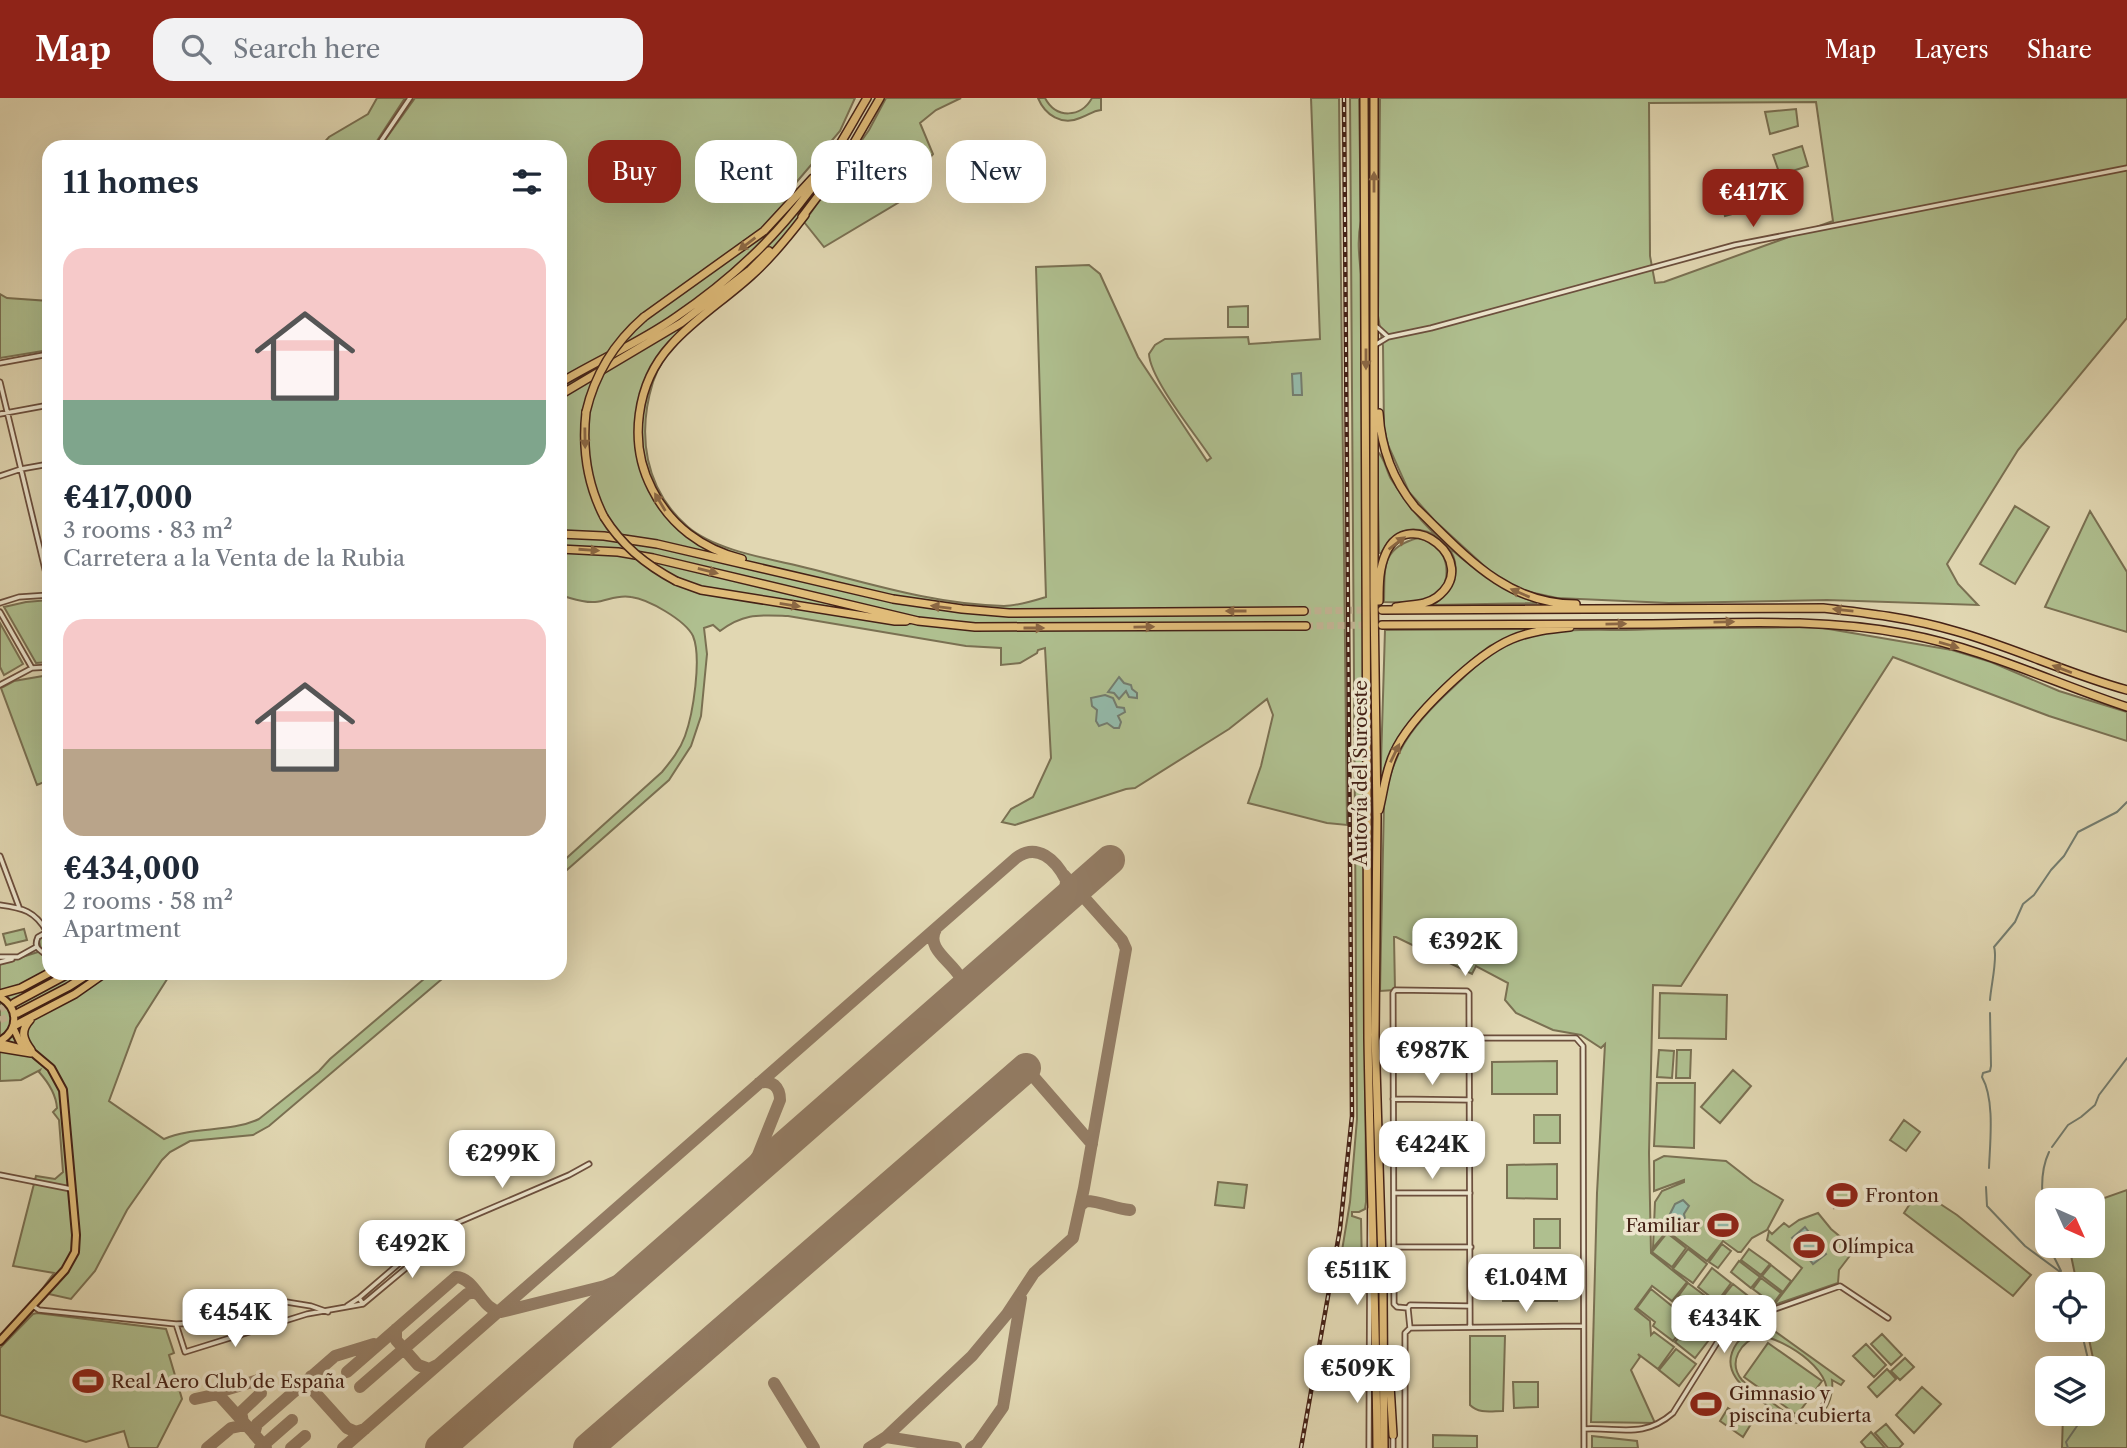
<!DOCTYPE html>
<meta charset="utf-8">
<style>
body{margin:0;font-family:"Libre Caslon Text",serif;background:#f2f2f3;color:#1f2937;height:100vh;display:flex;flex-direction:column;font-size:26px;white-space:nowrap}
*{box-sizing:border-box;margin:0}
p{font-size:23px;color:#747a83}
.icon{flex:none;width:38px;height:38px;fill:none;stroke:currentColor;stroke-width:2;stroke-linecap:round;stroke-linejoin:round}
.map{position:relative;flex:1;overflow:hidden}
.sheet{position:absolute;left:42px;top:42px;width:525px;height:840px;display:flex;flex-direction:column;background:#fff;border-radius:21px;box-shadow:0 7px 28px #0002}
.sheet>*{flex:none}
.hud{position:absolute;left:588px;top:42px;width:665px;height:63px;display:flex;gap:14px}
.needle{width:46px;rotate:135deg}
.controls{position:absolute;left:2035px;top:1090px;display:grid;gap:14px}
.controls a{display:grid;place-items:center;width:70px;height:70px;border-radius:14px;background:#fff;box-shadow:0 7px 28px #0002;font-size:35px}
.price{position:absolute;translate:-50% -60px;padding:0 16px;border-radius:14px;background:#fff;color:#222;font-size:23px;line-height:46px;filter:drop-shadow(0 2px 4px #0008)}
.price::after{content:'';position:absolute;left:50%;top:42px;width:21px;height:16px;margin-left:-10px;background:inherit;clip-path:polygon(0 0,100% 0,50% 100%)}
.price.on{background:#8f2418;color:#fff}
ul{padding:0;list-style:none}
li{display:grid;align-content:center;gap:14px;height:371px;padding:0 21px}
li span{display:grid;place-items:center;height:217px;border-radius:21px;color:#555}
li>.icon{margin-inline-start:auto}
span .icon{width:126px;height:126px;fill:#fffc;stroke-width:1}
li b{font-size:30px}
h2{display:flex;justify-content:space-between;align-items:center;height:84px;padding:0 21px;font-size:30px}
.tag{padding:0 24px;border-radius:21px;background:#fff;box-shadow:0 7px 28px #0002;font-size:24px;line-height:63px}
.tag.on{background:#8f2418;color:#fff}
header{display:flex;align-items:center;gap:42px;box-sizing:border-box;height:98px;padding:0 35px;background:#8f2418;color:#fff}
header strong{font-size:33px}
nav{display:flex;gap:38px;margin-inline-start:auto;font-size:24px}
.search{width:490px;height:63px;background:#f2f2f3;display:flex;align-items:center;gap:18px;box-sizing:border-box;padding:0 24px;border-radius:21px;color:#747a83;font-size:26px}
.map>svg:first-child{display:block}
</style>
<header>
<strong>Map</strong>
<div class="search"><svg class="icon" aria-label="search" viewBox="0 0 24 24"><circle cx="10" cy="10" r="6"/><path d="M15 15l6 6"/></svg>Search here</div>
<nav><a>Map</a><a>Layers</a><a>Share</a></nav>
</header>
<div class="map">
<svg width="2127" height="1350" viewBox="0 0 2127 1350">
<rect width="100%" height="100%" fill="#e1d7b2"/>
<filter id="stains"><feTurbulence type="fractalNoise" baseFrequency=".00286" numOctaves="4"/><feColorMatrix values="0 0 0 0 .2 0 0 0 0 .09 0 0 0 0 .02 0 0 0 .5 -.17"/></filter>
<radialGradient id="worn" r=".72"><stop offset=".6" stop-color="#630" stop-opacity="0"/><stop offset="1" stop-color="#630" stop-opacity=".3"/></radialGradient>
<path fill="#afbf8f" stroke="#7a7052" stroke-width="2" fill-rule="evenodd" d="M377,0H405L373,49H320L329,39L368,16Z
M415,0H855L840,33L783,100L805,123L869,32L886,0H961L936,12L920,25L933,56L915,78L906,100L824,149L804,124C789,143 772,162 755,179C721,210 668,237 653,284C637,336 644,391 688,429C716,453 771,461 807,470C871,486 938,507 1004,508C1017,508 1033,503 1046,499L1036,169L1089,167L1100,176L1138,259L1207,363L1211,360C1196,337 1150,281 1149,256L1155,247L1165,241L1248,239L1249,246L1320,241L1311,0H1339L1347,727L1327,725L1248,705L1261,668L1273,617L1267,601L1229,631L1135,690L1126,691L1015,727L1002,724L1011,711L1033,699L1051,660L1045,550L1038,552L1037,555L1020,565L1001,567V550L966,548L788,518C759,517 744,515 720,533L713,527L704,530L707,556L701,618L691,648L669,682L560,778V766L662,674C671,663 680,652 685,638C693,616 702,560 693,538C685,522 648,501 631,499C618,496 607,503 595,504C583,505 574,501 563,498L560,500V49H380Z
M1038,0H1045C1056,21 1081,20 1092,0H1101V12C1092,13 1089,17 1080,20C1062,28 1045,17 1038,0Z
M1350,0H1359L1361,123C1357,141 1359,158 1361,176L1366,1104L1365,1111L1359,1114H1352V1118L1361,1121L1362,1170L1352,1173L1353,1186L1364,1189H1336L1350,1104L1357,1021Z
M1380,0H2127V220L2018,352L1947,466L1958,486L1978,507L1827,502L1669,505L1557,500L1521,492L1493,476L1434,422L1409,394L1388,347L1384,330L1383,248L1378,218ZM1816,4L1833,123L1664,184L1655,185L1650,158L1649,5Z
M1796,11L1798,28L1770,36L1765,14Z
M1802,48L1808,68L1780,77L1773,57Z
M1745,89L1749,92L1754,110L1725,118L1720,98Z
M0,196L7,200L49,203V252L0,260Z
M1248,208V229H1228V209Z
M1377,353C1385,360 1386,372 1391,381C1395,387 1399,393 1403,399C1432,441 1490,488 1537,505L1433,507C1490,466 1425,409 1391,441C1387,445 1384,451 1381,455H1379Z
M2015,408L2049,429L2015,486L1980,466Z
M2090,413L2127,474V534L2045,509Z
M1418,440C1438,444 1449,459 1446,480C1445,485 1443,491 1439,495C1425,507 1401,504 1384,504C1385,471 1380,450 1418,440Z
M49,502V564L36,565L4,509L26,504Z
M0,525L23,566L4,577L0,569Z
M1817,529L1952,552L1991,564L2059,593L2127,614V643L2049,618L1893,559L1681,888L1653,887L1649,1055L1651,1155L1687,1184L1672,1203L1652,1188L1635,1211L1650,1223L1651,1237L1654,1234L1674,1249L1658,1271L1638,1256L1640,1259L1631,1272L1655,1325L1591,1324L1597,1095L1605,946L1601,950L1581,937L1553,932L1516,915L1505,902L1508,885L1476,868L1472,876L1396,839H1394L1395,892L1380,893L1384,704C1392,657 1409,632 1443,599C1467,577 1491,549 1524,540C1556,530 1591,532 1625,532C1689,530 1753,530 1817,529Z
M1532,531L1490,548L1474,560L1404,631L1384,671L1380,698L1385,532Z
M49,577V682L37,687L1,590L14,583Z
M24,831L27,842L6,847L3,836Z
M45,837L49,838V875H171L136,930L109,1003L164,1041C194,1028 229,1035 259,1021L319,973L330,961L431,875H449L269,1028L253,1037L190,1043L170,1054L162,1062L127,1112L95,1173L71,1201L40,1194L54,1175L13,1168L36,1078L55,1081L63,1074L59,1022L53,1014L57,1010C56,996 48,984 39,974L40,972L21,982L0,983V866L41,853L39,842Z
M1660,895L1727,897L1726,941L1659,940Z
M1659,952L1674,953L1672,980L1657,979Z
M1677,952H1691L1690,980H1676Z
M1557,963V996H1492V964Z
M1733,972L1751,988L1720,1025L1701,1009Z
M1657,985H1695L1694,1050L1654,1048Z
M1534,1017H1560V1045H1534Z
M1904,1022L1920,1034L1906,1053L1890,1042Z
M1664,1058L1726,1063L1753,1084L1783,1102L1767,1132L1752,1140L1741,1154H1738L1723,1143L1707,1163L1667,1133L1653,1150L1655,1104L1662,1093L1684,1084V1082L1654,1093V1063Z
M1557,1066V1101L1507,1100V1067Z
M1218,1084L1247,1087L1244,1110L1215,1107Z
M1849,1085L1856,1094L1834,1110L1828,1101Z
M1919,1092L1957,1117L2031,1177L2013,1198L1904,1115Z
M2127,1092V1350H2062L2063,1316H2093V1260L2087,1232H2093V1186H2077L2069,1148H2093V1104Z
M1818,1115L1831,1131L1855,1151L1839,1172L1838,1185L1774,1207L1802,1170L1767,1142L1769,1133L1772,1136L1784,1125L1789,1129L1799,1122Z
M1534,1121H1560V1150H1534Z
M1667,1135L1686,1150L1672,1169L1652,1154Z
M1722,1146L1731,1153L1718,1170L1709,1164Z
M1688,1151L1707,1166L1693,1185L1673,1171Z
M1749,1151L1770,1166L1761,1177L1741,1162Z
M1739,1163L1760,1179L1751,1190L1731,1174Z
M1771,1167L1791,1183L1783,1194L1762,1178Z
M1557,1170V1203H1503V1171Z
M1712,1170L1731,1185L1717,1204L1698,1189Z
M1761,1180L1781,1195L1773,1206L1753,1191Z
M1688,1185L1708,1200L1693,1219L1674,1204Z
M1733,1186L1752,1201L1737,1220L1718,1205Z
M1651,1191L1689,1222L1673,1243L1653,1228L1655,1224L1637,1210Z
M37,1215L166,1231L174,1255L169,1257L182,1301L157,1350H129L124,1333L86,1344L0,1317V1250L33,1216Z
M1692,1223L1712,1238L1695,1260L1675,1244Z
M1769,1229L1844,1283L1841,1287L1832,1282C1835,1308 1814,1336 1786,1321C1778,1317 1771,1310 1764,1305C1744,1291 1718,1272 1737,1245C1744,1236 1755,1232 1766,1233ZM1760,1238C1784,1240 1843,1277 1823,1307C1818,1314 1809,1319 1800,1319C1788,1319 1777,1308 1768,1301C1760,1295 1749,1290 1742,1282C1727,1264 1741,1243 1760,1238Z
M1882,1236L1902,1257L1891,1267L1871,1246Z
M1470,1238H1505L1503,1313C1491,1313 1479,1316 1470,1307Z
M1768,1245L1822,1283L1797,1317L1744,1279Z
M1866,1246L1886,1267L1874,1279L1853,1258Z
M1676,1251L1696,1266L1679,1288L1659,1272Z
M1905,1260L1914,1269L1900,1282L1891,1273Z
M1887,1271L1896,1281L1877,1299L1868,1289Z
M1513,1284H1538V1309L1514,1310Z
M1922,1289L1941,1306L1914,1335L1896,1317Z
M1728,1310L1751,1326L1743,1339L1720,1323Z
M1886,1326L1903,1346L1899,1350H1888L1875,1335Z
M1871,1334L1885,1350H1866L1861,1344Z
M1433,1337L1477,1338V1350H1433Z
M1592,1338L1637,1343L1638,1350H1592Z"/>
<path fill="#94baaa" stroke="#747d6f" stroke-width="2" d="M1301,275L1302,297H1293L1292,276Z
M1119,579L1124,585L1131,587L1132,591L1137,595V600L1129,599L1126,593L1119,601L1114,595L1108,594Z
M1105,597L1113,600L1117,609L1124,610L1125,614L1118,618L1121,624L1119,630H1114L1107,625L1099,628L1096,623L1097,612L1092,608L1091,600Z
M1683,1102L1689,1108L1684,1116L1685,1121L1682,1124L1670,1116L1675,1106Z
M1731,1117L1738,1121L1729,1139L1710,1129L1715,1118L1727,1124Z
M1805,1129L1826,1156L1813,1166L1792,1140Z"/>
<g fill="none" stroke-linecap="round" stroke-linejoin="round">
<path stroke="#747d6f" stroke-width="2" d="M1990,902C1991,887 1998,859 1994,849L2015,824L2023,806L2034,797L2051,772L2064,758L2078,734L2117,714L2127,704
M2052,1049L2068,1027L2081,1019L2095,1007L2099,997L2127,960
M1989,1070C1990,1044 1995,1002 1982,979L1983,975L1990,973L1991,968L1990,915
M1986,1089L1987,1108L2025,1148L2067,1179L2069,1186
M2048,1126C2041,1104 2039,1075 2049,1054
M2051,1148L2053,1157L2061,1173
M2081,1232L2088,1261L2085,1270
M2068,1350L2066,1344L2077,1328L2079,1316"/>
<path stroke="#937c64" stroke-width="12" d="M936,831C925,850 951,863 960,879L959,892L955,898
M1026,970L1092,1046
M736,1090L758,1057L780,1002C780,989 772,981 759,985
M1080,1108L1086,1103C1101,1103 1115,1111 1130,1112
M396,1231V1242L418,1267L429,1271L437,1267
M347,1274L456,1179C476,1180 481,1212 501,1214L605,1188L642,1172
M311,1278L309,1284L311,1290L347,1330L356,1334L365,1331
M774,1285L814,1350
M360,1289L467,1196L474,1194L479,1197
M215,1295L262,1281
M195,1301L218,1296L256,1338
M243,1324L241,1314L261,1295
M886,1339L956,1350
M207,1350L231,1330L245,1327
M260,1350L292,1322
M266,1350L254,1336L257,1326L335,1258L374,1246
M291,1350L305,1338
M343,1350L1016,760C1037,744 1056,762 1066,782L1065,797L1060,806
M869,1350L886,1339L972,1258L1007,1216L1034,1175L1073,1140L1084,1090L1126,851L1122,842L1064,777
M971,1350L977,1346L1003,1309L1021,1200"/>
<path stroke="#937c64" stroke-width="30" d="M440,1350L1110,762
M588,1350L1026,970"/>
<path stroke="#c2b393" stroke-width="7" stroke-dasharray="7 3.5" stroke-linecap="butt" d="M1304,513L1371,512
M1306,528L1371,527
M0,911L13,905
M0,922L18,915"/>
<g stroke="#6c4f3d" stroke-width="7">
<path id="street" d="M377,49L410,0
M1377,229L1388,239
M1375,247L1388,239L1431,230L1735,147L2127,70
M0,265L49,256
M0,284L49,488
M0,316L49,307
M0,378L21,371L49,366
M0,505L19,499L49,497
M0,514L32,570
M0,587L32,570L49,569
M0,758L19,809
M0,807C23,810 35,813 47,834
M47,834L38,839C32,852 43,852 49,860
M0,859H18L36,849
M0,864L12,861
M1470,940H1576L1583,948L1584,1350
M1393,947L1470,946
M1393,1001L1470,1002
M1394,1041H1471
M0,1077L71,1091
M1394,1095H1470
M430,1139L436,1145L363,1206L359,1200L430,1139L438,1133L569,1077L589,1066
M1394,1149H1471
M33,1208L39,1212L176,1226L201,1225L268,1201L311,1208L328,1214
M347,1208L359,1200
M1408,1210L1397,1209L1394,1206L1393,895L1395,892L1467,893L1469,895L1470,1228
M234,1213L241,1237
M176,1226L185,1254L307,1216L363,1206
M1410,1230L1583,1228
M1410,1230L1408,1210L1410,1207L1470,1208
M1327,1279L1335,1264H1370
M1584,1331C1620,1329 1643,1341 1673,1315L1725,1232L1741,1223L1840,1188L1888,1220
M1393,1338V1350
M1369,1350L1370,1111
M1405,1350V1235L1410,1230"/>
</g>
<g stroke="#452216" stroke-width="10">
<path id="primary" d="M0,899C19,910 19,932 0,943
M0,945L23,951
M0,1243L65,1172L75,1154L76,1137L63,992L51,970L20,944L13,929"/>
</g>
<g stroke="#452216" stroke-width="10">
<path id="highway" d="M1364,0L1368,940C1370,1077 1376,1213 1377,1350
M1374,0V499L1377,720L1375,937L1383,1195L1384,1350
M802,119L840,69L880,0
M644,219L764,133L813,80
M560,285C598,262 639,245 676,219C725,186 772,143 808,95C830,66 848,32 867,0
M560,297L681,225L750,172L769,153
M586,314C582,351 587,386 604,419
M1379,315C1381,350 1393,382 1415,409C1463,455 1504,506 1576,506
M560,436L604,438L657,446L893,501L962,511L1009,515L1304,513
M560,451L618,454L653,460L918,523L975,529L1306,528
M742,461C702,451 670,427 652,391C628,345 636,285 671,247C695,220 726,201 752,177C772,159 789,138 805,117
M676,483L701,492L895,523H906
M1379,503C1379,487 1379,470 1386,455C1408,405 1483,464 1437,499C1425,508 1410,506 1396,509
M1382,512L1823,510C1867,515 1911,520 1955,533C2013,549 2068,576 2127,592
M1382,527C1472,526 1562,527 1652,526C1737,525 1822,520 1906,536C1982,550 2054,585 2127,609
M1379,712C1384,693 1385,674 1394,655C1409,620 1476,556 1512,541C1531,533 1550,531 1570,529
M0,896L21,890L49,875
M14,905L70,875
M18,915L68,889L90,875
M30,922C20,933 23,941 31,952
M14,928L75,896L105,875
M0,950L31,955
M1388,1254L1393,1337"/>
</g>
<use href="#street" stroke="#ece5cd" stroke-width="3.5"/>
<use href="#primary" stroke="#e0bc79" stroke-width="6"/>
<use href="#highway" stroke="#e0bc79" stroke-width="7"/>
<g stroke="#452216" stroke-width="4.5">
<path id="rail" d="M1301,1350L1340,1131L1352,1018L1344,0"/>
</g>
<use href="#rail" stroke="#ece5cd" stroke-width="2" stroke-dasharray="5" stroke-linecap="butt"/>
<g stroke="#452216" stroke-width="10" stroke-linecap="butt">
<path id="highway-bridge" d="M586,314C595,275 614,245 644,219
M604,419C622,448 646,467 676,483"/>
</g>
<use href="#highway-bridge" stroke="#e0bc79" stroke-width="7"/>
</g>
<defs><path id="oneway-solid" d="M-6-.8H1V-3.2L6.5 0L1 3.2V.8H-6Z" transform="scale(1.75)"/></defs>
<g fill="#8b6743">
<use href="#oneway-solid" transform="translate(1374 84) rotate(-90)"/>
<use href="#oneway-solid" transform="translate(747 146) rotate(143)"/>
<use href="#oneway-solid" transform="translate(1366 261) rotate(90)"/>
<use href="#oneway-solid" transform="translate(585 340) rotate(89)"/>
<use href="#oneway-solid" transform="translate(660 404) rotate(-121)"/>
<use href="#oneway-solid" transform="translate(1397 445) rotate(-37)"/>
<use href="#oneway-solid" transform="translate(589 452) rotate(4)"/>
<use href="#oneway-solid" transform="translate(708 473) rotate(14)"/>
<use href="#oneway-solid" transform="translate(1520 495) rotate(-157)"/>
<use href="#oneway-solid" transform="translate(790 507) rotate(9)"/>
<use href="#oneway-solid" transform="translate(941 509) rotate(-173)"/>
<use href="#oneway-solid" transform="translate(1843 512) rotate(-174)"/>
<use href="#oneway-solid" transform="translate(1236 513) rotate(180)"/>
<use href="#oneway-solid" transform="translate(1724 524) rotate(-1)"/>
<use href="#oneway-solid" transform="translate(1616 526) rotate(-1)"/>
<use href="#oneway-solid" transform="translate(1144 529) rotate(-1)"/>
<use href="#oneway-solid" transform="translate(1034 530)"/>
<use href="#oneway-solid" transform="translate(1949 547) rotate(16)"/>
<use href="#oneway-solid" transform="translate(2062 571) rotate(-159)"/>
<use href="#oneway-solid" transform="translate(1395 655) rotate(-64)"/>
</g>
<defs>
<g id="stadium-bare" transform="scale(2.415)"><path d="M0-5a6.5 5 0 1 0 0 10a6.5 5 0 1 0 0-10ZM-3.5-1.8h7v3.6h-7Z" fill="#8f2418" stroke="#ece5cd" stroke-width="2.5" paint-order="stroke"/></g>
</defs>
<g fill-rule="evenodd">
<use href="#stadium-bare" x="1842" y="1097"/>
<use href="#stadium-bare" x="1723" y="1127"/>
<use href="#stadium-bare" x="1809" y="1148"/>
<use href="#stadium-bare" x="88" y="1283"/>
<use href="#stadium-bare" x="1706" y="1306"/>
</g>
<g text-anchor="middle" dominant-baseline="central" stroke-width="7" stroke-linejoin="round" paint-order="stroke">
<g font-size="19" fill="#452216" stroke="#ece5cd">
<text transform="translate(1360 675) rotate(-90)">Autovía del Suroeste</text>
</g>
<g font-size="19" fill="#452216" stroke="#ece5cd" text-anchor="start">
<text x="1865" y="1097">Fronton</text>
<text x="1700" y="1127" text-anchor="end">Familiar</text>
<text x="1832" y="1148">Olímpica</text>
<text x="111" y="1283">Real Aero Club de España</text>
<text x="1729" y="1295">Gimnasio y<tspan x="1729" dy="22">piscina cubierta</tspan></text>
</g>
</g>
<rect width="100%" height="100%" filter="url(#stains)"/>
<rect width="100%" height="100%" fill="url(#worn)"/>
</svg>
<div class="controls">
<a><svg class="needle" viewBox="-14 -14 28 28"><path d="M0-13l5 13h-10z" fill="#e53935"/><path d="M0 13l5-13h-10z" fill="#747a83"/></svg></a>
<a><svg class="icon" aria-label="locate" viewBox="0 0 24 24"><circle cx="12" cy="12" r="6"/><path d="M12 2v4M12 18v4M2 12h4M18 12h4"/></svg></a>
<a><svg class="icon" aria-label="layers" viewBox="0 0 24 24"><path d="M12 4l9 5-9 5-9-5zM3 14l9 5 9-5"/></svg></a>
</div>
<b class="price on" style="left:1753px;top:131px">€417K</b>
<b class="price" style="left:1465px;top:880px">€392K</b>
<b class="price" style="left:1432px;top:989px">€987K</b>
<b class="price" style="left:1432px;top:1083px">€424K</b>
<b class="price" style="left:502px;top:1092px">€299K</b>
<b class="price" style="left:412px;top:1182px">€492K</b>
<b class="price" style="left:1357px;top:1209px">€511K</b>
<b class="price" style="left:1526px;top:1216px">€1.04M</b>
<b class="price" style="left:235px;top:1251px">€454K</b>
<b class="price" style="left:1724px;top:1257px">€434K</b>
<b class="price" style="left:1357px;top:1307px">€509K</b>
<div class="hud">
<a class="tag on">Buy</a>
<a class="tag">Rent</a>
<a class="tag">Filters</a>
<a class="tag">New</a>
</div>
<section class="sheet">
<h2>11 homes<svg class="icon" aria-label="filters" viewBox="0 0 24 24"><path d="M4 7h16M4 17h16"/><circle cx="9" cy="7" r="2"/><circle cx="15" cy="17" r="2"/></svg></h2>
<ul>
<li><span style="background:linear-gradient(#f6c9c9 70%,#7fa58c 0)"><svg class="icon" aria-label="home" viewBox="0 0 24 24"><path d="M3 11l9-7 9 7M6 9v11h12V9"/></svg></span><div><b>€417,000</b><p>3 rooms · 83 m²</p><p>Carretera a la Venta de la Rubia</p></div></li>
<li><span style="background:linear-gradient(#f6c9c9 60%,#b9a48a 0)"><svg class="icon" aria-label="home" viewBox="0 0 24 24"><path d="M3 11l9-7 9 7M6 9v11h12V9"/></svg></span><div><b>€434,000</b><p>2 rooms · 58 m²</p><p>Apartment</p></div></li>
</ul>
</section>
</div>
